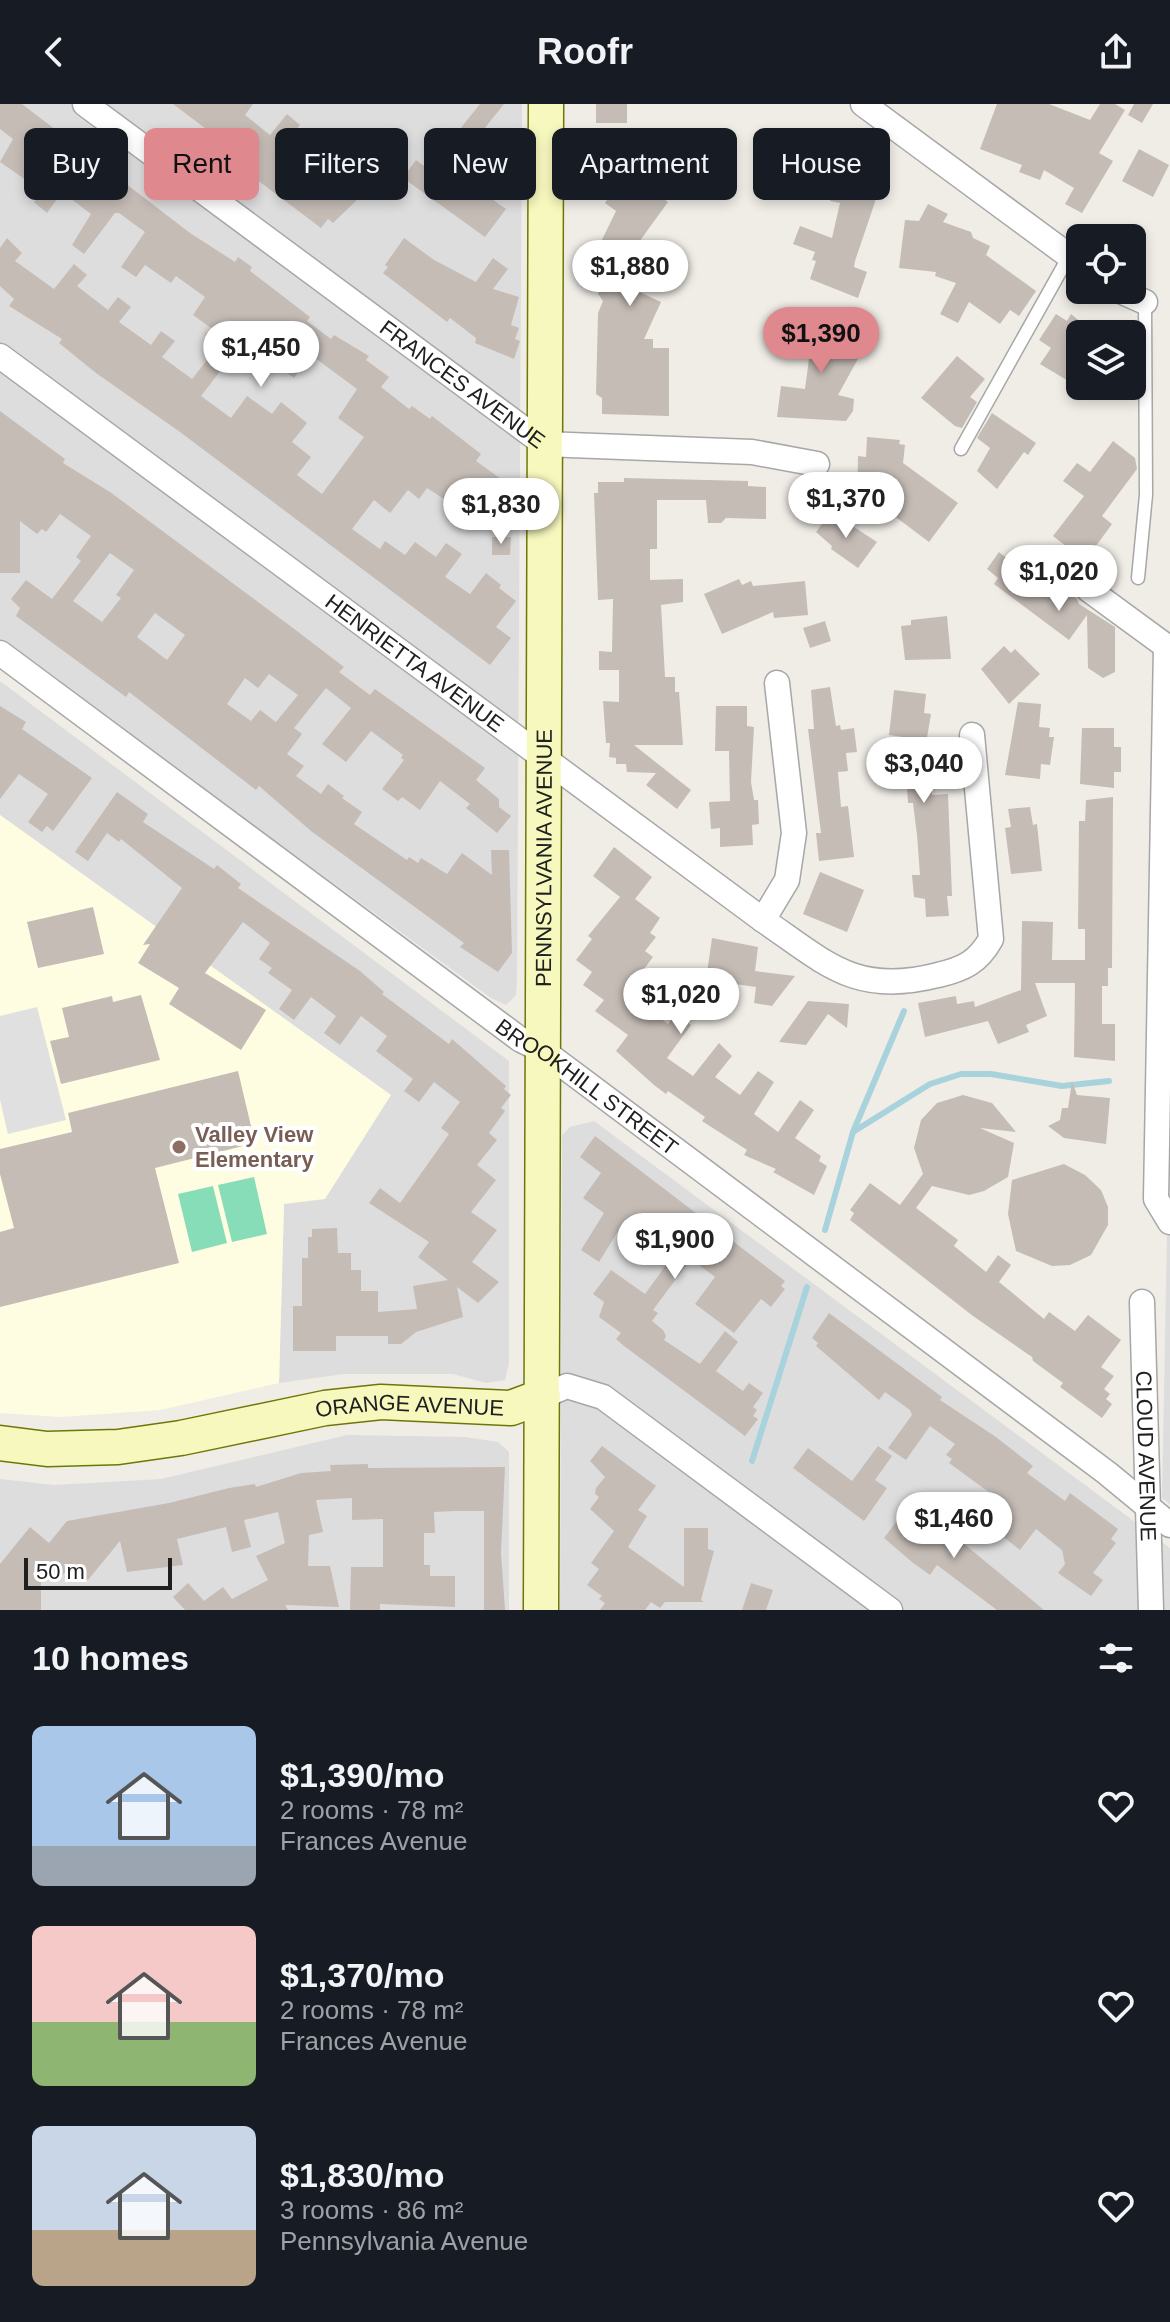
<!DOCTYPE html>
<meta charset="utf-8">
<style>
body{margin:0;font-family:Arial,sans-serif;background:#242831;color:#f1f3f6;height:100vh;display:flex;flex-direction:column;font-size:30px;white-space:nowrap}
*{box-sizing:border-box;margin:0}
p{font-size:26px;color:#9ea1a6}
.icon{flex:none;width:44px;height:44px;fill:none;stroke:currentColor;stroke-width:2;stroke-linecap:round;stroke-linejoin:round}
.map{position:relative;height:1506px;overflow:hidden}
.panel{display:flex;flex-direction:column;background:#171b24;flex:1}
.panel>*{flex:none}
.banner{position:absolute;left:24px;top:24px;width:1122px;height:72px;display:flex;gap:16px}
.fabs{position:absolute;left:1066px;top:120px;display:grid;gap:16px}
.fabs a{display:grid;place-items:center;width:80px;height:80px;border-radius:12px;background:#171b24;box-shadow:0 4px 12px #0003;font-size:40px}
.scale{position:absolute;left:24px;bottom:20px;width:148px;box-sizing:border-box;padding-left:8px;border:4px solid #202020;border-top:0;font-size:22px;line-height:28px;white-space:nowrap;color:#202020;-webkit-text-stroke:6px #fff;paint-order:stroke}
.price{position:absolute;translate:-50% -68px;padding:0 18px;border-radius:28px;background:#fff;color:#222;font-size:26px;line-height:52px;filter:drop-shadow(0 2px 4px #0008)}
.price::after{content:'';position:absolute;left:50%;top:48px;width:24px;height:18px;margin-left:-12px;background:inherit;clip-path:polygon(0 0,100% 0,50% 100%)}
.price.active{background:#df888e;color:#111}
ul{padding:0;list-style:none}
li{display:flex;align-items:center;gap:24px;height:200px;padding:0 32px}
li span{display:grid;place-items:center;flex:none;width:224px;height:160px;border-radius:12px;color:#555}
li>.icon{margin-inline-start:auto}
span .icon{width:96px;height:96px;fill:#fffc;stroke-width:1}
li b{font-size:34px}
h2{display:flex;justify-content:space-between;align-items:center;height:96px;padding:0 32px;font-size:34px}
.tag{padding:0 28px;border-radius:12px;background:#171b24;box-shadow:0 4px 12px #0003;font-size:28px;line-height:72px}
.tag.active{background:#df888e;color:#111}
header{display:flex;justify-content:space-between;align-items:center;height:104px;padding:0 32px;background:#171b24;font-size:36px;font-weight:700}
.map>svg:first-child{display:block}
</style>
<header><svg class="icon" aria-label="back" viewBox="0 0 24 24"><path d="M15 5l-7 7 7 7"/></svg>Roofr<svg class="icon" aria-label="share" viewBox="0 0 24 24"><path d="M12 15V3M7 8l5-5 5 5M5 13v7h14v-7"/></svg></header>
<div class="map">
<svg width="1170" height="1506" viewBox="0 0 1170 1506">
<rect width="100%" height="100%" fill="#f0ede7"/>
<path fill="#dedddd" d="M0,0H522L517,878L516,891L506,901L491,894L0,536Z
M0,577L509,957V1259L505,1276L486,1279L453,1270H344L279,1279L284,1099L391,991L0,711Z
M1170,971V1400L1162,1394Z
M594,1017L1170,1444V1506H560L562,1031L570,1023Z
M347,1331L465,1333L498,1338L509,1348V1506H0V1375L54,1381L161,1375Z"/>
<path fill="#fefde2" d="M0,711L391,991L325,1095L284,1100L279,1279L160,1306L61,1313L0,1309Z"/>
<path fill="#87ddb8" d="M254,1073L267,1130L232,1138L218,1081Z
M213,1082L227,1139L192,1148L178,1090Z"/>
<path fill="#e0e0e0" d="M37,903L66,1016L8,1030L0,996V912Z"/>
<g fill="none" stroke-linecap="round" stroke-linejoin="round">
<path stroke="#a9d3dc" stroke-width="6" d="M853,1028L930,980L961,970H991L1062,982L1109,977
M825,1126L853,1028L904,907
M752,1357L807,1183"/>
</g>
<path fill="#c5bcb6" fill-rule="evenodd" d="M0,0H22L190,129L235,158L238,153L252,163L250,167L310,213L307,217L331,235L334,231L369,252L366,256L389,273L381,283L409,305L412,302L430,315L432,312L481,350L476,357L501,375V384L513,392L492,422V409L487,416L451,391L447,397L427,384L419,395L408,386L390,409L374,396L352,425L380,445L385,437L405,451L415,438L436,453L446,439L462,450L445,473L470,490L486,469L501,481L499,484L516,497L496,523L511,534L490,561L180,328L96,269L59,239L62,235L9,202L14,195L0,182V144L7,134L22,149L15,157L54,185L74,160L87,171L77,182L108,206L118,193L131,203L119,218L151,241L161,227L175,237L162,253L192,275L219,241L205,231L211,224L193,211L205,193L176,172L171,179L145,161L136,173L121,163L145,128L119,109H115L84,150L72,141L91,110L62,88L47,109L34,98L42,87L0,58L13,35L0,25ZM311,251L357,285L338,314L364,333L322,390L297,371L311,353L292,338L307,319L281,298L272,310L247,292L231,314L201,292L232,252L259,271L271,256L294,274Z
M173,0H253L245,11L270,31L287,10L300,21L291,32L333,63L329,69L360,93L333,119L328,115L321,124L248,69L244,75L228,63L232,57L224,52L230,43Z
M480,0H504L484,25L502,39L471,80L506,105L485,133L403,74L416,56L428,65Z
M596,0H627V19H596Z
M997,0H1049L1090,16L1100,0H1115L1125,6L1099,49L1113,57L1082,109L1065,100L1074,84L1044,66L1040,76L1019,68L1022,61L980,45Z
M1134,0H1153L1142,19L1128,11Z
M389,35L406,49L391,64L376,52Z
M1139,45L1169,61L1153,93L1122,77Z
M839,58L876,67L871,84L879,86L855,157L854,163L867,168L858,194L810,175L816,157L812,156L815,148L793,140L800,122L832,134L840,99L830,97Z
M633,60L657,70L648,84L668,98L634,145L641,148L635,162L640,164L631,184L661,198L644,235H653V244H669V312L602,310V294L596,290L598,209L603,197L598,190L609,168L599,163L601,150L596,148L616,107L605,99Z
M928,100L948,110L943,118L971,128L973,134L990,142L986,151L1036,187L1019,212L1010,206L1000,220L969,198L958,219L940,210L956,179L935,172L936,168L899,164L905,116L919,117Z
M404,134L434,156L476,178L493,154L508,165L493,185L519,193L511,221L519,224L515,235L520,237L514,255L475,239L476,234L450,214L447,218L383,169L388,163L385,161Z
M810,207L850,226L840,243L859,253L838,291L854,295L853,307L846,317L777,313L781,282L805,285L809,255L802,251L811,236L799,227Z
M1056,210L1067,217L1071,210L1088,224L1080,230V284L1040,260L1051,244L1039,236Z
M957,252L985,275L970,293L977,298L962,324L955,322L921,294Z
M0,307L65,355L63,359L110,388L293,524L344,563L339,568L370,591L375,585L485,664L476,676L499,695V703L511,712L497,729L466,704L470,700L440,677L420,706L402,693L398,697L382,685L404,656L401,654L403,651L371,627L346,658L322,640L351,604L326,584L294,624L302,630L287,650L304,662L296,672L321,690L328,680L344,692L342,694L362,708L354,720L407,756L409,753L418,759L421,754L447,770L462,749L492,771L491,746H509L512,849L498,868L460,843L464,839L311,727L259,682L256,686L129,588L126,593L16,512L20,504L11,495L26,476L52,495L81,457L76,453L91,432L60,410L46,428L42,425L37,430L20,417V469H0ZM110,449L134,466L116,491L121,494L102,518L73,497ZM155,509L185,531L167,556L137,533ZM269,570L298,591L276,618L260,606L251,617L227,600L245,574L258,584Z
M992,309L1036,339L1028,351L1024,348L997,385L977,367L990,344L977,334Z
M867,333L900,336L899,340L905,341L903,359L958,399L929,438L893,411L902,399L857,394L858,352L866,353Z
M1113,337L1135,354L1137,365L1102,412L1112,420L1085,457L1053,432L1084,392L1063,377L1077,359L1090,368Z
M624,374L748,377V382L766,383V415L726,414L721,419H708L706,396H657V445H650V476L683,475V498L661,501L665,573H675V588H679L683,641H634L691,686L677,705L646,681L656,669L627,668L626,660H616V654L609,653L610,639H606L603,597L619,598V566H599V547L612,548L613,495L598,496L594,389H598V378H624Z
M831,408L877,438L858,464L831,445L832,442L816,428Z
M492,433H511L510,451H492Z
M999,448L1053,491L1059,482L1077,495L1079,500L1115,523V568L1103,574L1088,564L1087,511L1069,536L994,480L998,474L987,465Z
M739,475L742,481L751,477L753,482L805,477L808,511L774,514L773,508L722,530L704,490Z
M947,512L951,555L905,556L901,522L911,521V516Z
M825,517L831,537L810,544L803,524Z
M1004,542L1011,549L1015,545L1040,570L1009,600L981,565Z
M830,583L836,622L840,621L841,626L854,624L857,648L846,649L848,667L838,668L841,703L848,702L854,753L819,757L816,729H821L808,625H814L811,586Z
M894,586L926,590L924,609L931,610L920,675L930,674L932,691L948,690L952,792H947L949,812L926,813L925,795L914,793L912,771H920L917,731L913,699H908L905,649L901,648L903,633L889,631Z
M1018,598L1041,600L1039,623L1050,624L1049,633H1054L1050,661L1041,660L1040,675L1005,671Z
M0,602L26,618L22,625L92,674L53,727L47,722L42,728L28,718L48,690L19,670L0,695Z
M716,602H747V622L754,623L751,678L754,696H758L759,720L752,721L753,741L720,743V724L711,725L709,698L730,697L729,647H715Z
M1082,624H1114V643H1121V668H1114V684L1080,680Z
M117,688L148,710L143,718L214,765L217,761L241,780L238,784L360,867L384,888L382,890L449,940L452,935L506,982L504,985L511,991L501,1004L505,1007L489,1029L497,1036L477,1061L496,1076L471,1108L497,1126L472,1158L499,1178L478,1199L457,1183L463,1213L416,1228L401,1240H388V1232H336V1247H293V1202H302V1154H308V1133H312V1125L337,1124L338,1149H351V1166H361V1187H378V1208L417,1205L413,1182L448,1176L418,1153L429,1138L369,1099L380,1084L400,1099L449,1030L441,1024L460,998L434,978L419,998L404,987L413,975L376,947L387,932L361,912L340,941L324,929L336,912L311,893L294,916L279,905L292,886L268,869L272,864L259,855L270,839L243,818L205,869L266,906L241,946L169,900L179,884L138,859L150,840L143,841L182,784L121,735L119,738L107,729L88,757L75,748Z
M1113,693L1112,864H1108V882H1102V920H1115V957L1074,953L1075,879H1035L1047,912L1026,921L1029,928L998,940L988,917L925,933L918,899L956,892L957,900L974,897L975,903L1021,886L1022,817L1053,818L1052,856H1085V825H1078L1079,717H1085L1086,696Z
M1030,703L1033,721L1037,720L1042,767L1011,770L1005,724L1011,723L1008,705Z
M614,743L652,773L635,795L660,814L650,829L656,833L645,847L653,853L627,888L668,920L676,910L691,921L667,954L693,972L719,939L732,952L715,973L740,991L758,967L774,978L754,1010L778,1028L800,996L814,1006L795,1034L821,1052L819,1057L827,1062L814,1091L773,1068L776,1065L744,1051L747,1046L702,1017L705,1013L668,987L666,990L654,981L616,947L628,931L595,907L604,896L583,881L592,868L576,856L592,835L588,832L620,793L593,772Z
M820,768L864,786L847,828L803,810Z
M93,803L104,850L38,864L27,818Z
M712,834L758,843L755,867L795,872L772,902L754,899L756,883L706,876Z
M141,891L160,956L61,980L50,937L69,933L62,904L112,892L113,898Z
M808,897L849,900L847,924L828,910L806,941L779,938Z
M238,967L255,1039L155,1064L179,1159L0,1203V1128L14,1124L0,1070V1045L72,1028L68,1009Z
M1072,977L1077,991L1110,994L1106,1040L1064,1034L1048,1022L1060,1016L1062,1004H1068Z
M963,991L992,999L1016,1028L980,1024L1014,1039L1008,1073L984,1087L969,1091L932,1082L916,1104L958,1136L954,1142L986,1168L998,1151L1011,1161L999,1178L1044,1215L1049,1208L1075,1227L1088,1211L1121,1236L1101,1263L1114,1272L1104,1285L1110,1290L1106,1295L1112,1300L1102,1314L1060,1283L1063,1279L1033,1257L1032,1253L973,1212L850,1116L854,1109L850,1106L870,1079L900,1101L923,1070L914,1044L921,1016L937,999Z
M595,1032L785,1177L781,1182L785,1185L771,1203L761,1195L734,1229L695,1200L715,1173L691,1155L653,1206L658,1209L652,1217L663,1226L666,1232L664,1236L700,1260L725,1227L738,1238L716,1267L743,1287L749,1279L763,1289L753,1303L757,1306L753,1312L758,1315L745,1332L624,1242L616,1235L621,1229L599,1213L604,1198L593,1190L611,1166L645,1190L669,1157L622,1121L599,1158L581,1146L604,1109L583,1094L601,1069L580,1053Z
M1064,1060L1085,1071L1101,1086L1108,1103V1121L1091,1151L1070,1161L1052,1162L1016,1147L1008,1110L1012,1076Z
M829,1209L942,1293L940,1296L996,1333L1033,1362L1027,1369L1065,1397L1070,1389L1118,1425L1111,1435L1116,1439L1093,1469L1103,1476L1091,1492L1058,1469L1065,1460L1062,1446L1036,1425L1020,1446L981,1415L997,1394L949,1359L952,1355L946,1351L955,1340L930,1322L906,1356L888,1344L912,1311L910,1306L885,1288L879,1296L816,1242L818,1239L812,1234Z
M602,1342L656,1382L638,1406L647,1412L628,1443L684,1483V1424H708V1445L714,1447L701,1496L704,1498H665L660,1504L651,1498L645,1506H600L605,1499L599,1495L602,1492L587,1481L599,1465L591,1459L614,1427L590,1405L599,1393L595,1390L596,1384L605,1373L590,1357Z
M878,1342L892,1352L875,1376L887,1384L864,1417L793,1364L808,1344L852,1377Z
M368,1360V1364L505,1363L501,1449L505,1506H484V1407H456L434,1408L435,1429H424V1461H430V1472H455V1503L380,1500V1506H350L351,1463H383V1415L352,1416V1394L316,1396L323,1428L309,1431L308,1462H330L339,1503L285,1501L288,1506H185L173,1493L188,1479L204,1497L223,1483L232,1495L268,1476L256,1452L285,1439L278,1408L244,1416L251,1443L232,1448L226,1423L177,1435L183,1461L127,1468L120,1437L88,1476L70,1462L59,1476L41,1462V1506H0V1460L30,1423L49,1439L67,1417L169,1399L229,1384L255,1380L256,1383L301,1369L331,1367L330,1361Z
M911,1398L932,1414V1427L946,1425L1044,1506H997L937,1461L930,1471L912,1458L884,1434Z
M751,1479L773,1486L766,1506H742Z"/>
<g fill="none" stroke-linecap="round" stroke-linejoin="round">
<g stroke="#a7a7a7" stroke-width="15">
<path id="lane" d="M961,345L1069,152
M1138,474L1146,391L1145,198"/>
</g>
<g stroke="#a7a7a7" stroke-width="27">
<g id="street">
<path id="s1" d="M85,0L544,340L752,348L817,360"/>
<path d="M863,0L1080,160"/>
<path d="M1118,186L1145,198"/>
<path id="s2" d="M0,252L763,816C827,860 856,892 938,871C964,865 978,858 991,835L972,631"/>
<path d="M1088,485L1170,545"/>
<path d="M1166,542L1156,1095L1170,1118"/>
<path id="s3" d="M0,549L521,936L542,946L1107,1369L1170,1421"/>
<path d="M763,816L787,776L794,729L777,579"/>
<path id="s4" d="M1142,1198L1151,1506"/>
<path d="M543,1292L567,1282L603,1293L890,1506"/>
</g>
</g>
<g stroke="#6f7608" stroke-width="37">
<g id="secondary">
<path id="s5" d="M0,1339L47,1345L118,1343L181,1334L325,1304L381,1298L511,1304L543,1292"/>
<path id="s6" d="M541,1506L546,0"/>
</g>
</g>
<use href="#lane" stroke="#fff" stroke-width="12"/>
<use href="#street" stroke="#fff" stroke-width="24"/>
<use href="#secondary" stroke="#f7f8bd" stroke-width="34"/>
</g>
<circle fill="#8d6e63" stroke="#fff" stroke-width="3" cx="179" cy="1043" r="8"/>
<g text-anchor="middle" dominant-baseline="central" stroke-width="8" stroke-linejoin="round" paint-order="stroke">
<g font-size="22" fill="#202020" stroke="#fff">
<text stroke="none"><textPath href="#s1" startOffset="470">FRANCES AVENUE</textPath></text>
<text stroke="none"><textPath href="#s2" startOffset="516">HENRIETTA AVENUE</textPath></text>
<text stroke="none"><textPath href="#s6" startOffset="752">PENNSYLVANIA AVENUE</textPath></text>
<text stroke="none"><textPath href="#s3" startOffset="730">BROOKHILL STREET</textPath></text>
<text stroke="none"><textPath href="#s5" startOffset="414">ORANGE AVENUE</textPath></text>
<text stroke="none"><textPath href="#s4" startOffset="154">CLOUD AVENUE</textPath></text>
</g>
<g font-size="22" font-weight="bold" fill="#785e54" stroke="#fff" text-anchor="start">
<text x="195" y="1030">Valley View<tspan x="195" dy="25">Elementary</tspan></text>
</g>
</g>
</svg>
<div class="fabs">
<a><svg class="icon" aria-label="locate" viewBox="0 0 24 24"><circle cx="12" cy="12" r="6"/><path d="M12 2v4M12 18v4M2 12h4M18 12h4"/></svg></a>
<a><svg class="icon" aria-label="layers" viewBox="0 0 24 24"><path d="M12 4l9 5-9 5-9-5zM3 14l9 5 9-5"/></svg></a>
</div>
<div class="scale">50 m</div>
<b class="price" style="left:630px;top:204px">$1,880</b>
<b class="price active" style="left:821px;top:271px">$1,390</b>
<b class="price" style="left:261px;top:285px">$1,450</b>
<b class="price" style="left:846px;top:436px">$1,370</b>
<b class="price" style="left:501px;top:442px">$1,830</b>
<b class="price" style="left:1059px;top:509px">$1,020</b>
<b class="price" style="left:924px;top:701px">$3,040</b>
<b class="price" style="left:681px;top:932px">$1,020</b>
<b class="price" style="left:675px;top:1177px">$1,900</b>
<b class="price" style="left:954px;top:1456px">$1,460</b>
<div class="banner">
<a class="tag">Buy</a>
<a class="tag active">Rent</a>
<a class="tag">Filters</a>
<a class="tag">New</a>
<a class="tag">Apartment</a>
<a class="tag">House</a>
</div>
</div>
<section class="panel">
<h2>10 homes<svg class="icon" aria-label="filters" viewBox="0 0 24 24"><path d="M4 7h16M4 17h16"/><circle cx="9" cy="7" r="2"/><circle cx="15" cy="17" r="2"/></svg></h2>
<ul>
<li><span style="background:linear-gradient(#a9c7e8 75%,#9aa5b1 0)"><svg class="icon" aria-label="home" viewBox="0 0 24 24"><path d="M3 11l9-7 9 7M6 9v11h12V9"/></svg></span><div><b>$1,390/mo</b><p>2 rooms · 78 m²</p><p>Frances Avenue</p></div><svg class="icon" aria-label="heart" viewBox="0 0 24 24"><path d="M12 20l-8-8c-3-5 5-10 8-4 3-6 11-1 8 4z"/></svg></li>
<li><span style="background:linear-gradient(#f6c9c9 60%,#8fb573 0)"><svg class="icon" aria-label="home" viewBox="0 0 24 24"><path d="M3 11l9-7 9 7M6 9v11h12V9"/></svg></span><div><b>$1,370/mo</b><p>2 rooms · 78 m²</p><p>Frances Avenue</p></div><svg class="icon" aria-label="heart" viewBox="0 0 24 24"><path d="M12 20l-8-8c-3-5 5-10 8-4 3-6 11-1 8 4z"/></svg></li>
<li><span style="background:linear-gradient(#c9d6e8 65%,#b9a48a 0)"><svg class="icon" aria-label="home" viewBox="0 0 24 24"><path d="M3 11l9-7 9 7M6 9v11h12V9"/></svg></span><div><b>$1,830/mo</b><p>3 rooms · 86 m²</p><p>Pennsylvania Avenue</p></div><svg class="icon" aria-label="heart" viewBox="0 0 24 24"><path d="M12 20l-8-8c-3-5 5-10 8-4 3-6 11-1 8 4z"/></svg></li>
</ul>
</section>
